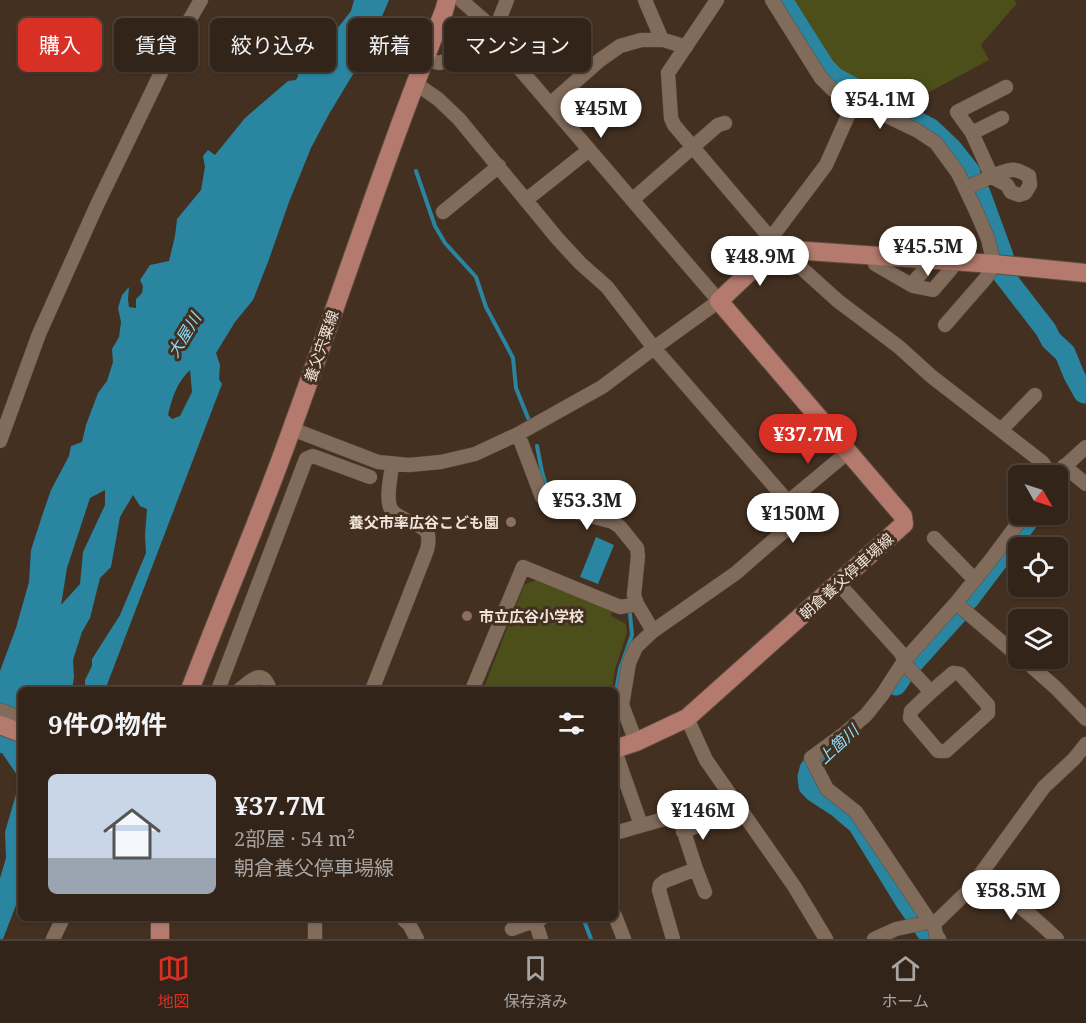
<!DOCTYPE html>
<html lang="ja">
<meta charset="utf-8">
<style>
body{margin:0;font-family:"Noto Serif","Noto Sans JP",serif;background:#3a2c22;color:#f1f3f6;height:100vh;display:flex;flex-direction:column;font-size:22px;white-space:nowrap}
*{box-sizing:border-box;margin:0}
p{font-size:20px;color:#a8a4a2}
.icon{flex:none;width:33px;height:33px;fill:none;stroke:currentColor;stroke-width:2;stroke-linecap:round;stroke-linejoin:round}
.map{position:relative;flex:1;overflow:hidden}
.side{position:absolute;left:18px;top:687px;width:600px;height:234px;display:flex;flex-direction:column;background:#322419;border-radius:9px;box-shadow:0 2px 4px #0004,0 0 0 2px #4d4138}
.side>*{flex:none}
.top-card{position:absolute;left:18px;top:18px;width:600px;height:54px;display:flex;gap:12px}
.needle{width:39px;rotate:129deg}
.fabs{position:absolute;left:1008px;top:465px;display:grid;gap:12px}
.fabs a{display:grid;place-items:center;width:60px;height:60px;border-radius:9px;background:#322419;box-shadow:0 2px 4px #0004,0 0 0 2px #4d4138;font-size:30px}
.price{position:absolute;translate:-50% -51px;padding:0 14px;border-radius:21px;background:#fff;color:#222;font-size:20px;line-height:39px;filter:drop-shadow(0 2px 3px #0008)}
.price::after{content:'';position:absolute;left:50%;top:36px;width:18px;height:14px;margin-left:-9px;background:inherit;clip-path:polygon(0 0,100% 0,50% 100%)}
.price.active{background:#d93025;color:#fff}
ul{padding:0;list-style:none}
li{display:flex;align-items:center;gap:18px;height:150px;padding:0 30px}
li span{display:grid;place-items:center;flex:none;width:168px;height:120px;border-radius:9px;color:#555}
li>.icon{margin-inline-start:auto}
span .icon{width:72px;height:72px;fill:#fffc;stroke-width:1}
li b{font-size:26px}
h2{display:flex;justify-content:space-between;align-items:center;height:72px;padding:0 30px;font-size:26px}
.chip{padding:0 21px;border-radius:9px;background:#322419;box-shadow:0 2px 4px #0004,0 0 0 2px #4d4138;font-size:21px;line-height:54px}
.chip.active{background:#d93025;color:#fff}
.tabs{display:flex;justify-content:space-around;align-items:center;height:84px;border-top:2px solid #4d4138;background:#322419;font-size:16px;color:#a8a4a2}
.tabs a{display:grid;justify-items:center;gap:3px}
.tabs .active{color:#d93025}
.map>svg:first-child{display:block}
</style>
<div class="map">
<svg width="1086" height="939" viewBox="0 0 1086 939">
<rect width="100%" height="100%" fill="#433021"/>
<path fill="#4d4f1a" d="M793,0H1014L1017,3L981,45L989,60L905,105L847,75L833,65Z
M538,579L612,612L611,616L626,624L627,633L615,669L612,690H483L524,585Z"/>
<path fill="#2985a0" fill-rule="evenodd" d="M354,0H389L383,14L358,66L329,114L311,148L289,202L268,262L253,300L235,322L216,353L220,365L219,379L222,384L105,690H85V680L92,666V659L120,615L146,553L145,535L147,509L140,506L133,495L120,517L111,567L100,578L90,618L82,632L73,660L74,677L72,690H21V892L3,939H0V878L6,858L5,832L19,784L17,775L2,753H0V671L16,628L29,582L31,550L42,516L51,490L69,456L71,446L82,442L86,425L98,393L107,381L113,362L112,349L119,337L121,322L118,308L122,295L129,287L128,299L129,307L136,308V299L142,293L143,286L140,280L150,265L169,261L175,236L177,219L201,190L205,167L203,156L208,150L215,155L245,118L288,81L296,80L298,76L297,70L304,59L308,60L304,66L312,72L317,62L315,57L351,11ZM190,370L192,392L180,416L172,419L168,415C172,398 177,382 190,370ZM105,490V505L83,552L80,584L61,605L67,568L90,498Z
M596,537L614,545L598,584L580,577Z"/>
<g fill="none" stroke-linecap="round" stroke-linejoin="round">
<path stroke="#2985a0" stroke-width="4" d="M416,171L435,226L445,243L476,277L486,307L513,358L516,388L528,418
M537,446L542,472L548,492
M615,696L620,669L632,635L630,614
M583,918L591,939"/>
<path stroke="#2985a0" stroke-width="21" d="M782,0L825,68L835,78L931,129L951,148L970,172
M980,193L1003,256
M1002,273L1046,330L1051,340L1065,353L1074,375L1084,393
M968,600L1033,514
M896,685L904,673L958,613
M829,751L819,758L810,769L808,777L809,786L815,792L838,807L858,824L906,902L932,939"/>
<g stroke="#5d4d40" stroke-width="15">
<path id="minor" d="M645,0L662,40
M717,0L668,73L671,118L674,125L777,246L838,301L899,347L931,376L1042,462L1052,476
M772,0L821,78L833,90L918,131L936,143L958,173L976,211L988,239L994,264L986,278L945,325
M424,60L440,63L453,57L489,33L499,20L507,0
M415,83L438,99L459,119L557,238L580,263L607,287L654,348L796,511L793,521L783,532L736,573L653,631L636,647L629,663L622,705L636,742
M550,104L600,60L620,46L641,40H664L686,47
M972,133L1002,118
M965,188C979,183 997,172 1011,170C1018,169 1023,173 1029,176L1030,185L1025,193L1019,195L1011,192L1007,185L992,177L972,133L957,112L1006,87
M526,200L589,150
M632,200L718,125L725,123
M443,212L499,166
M771,238L826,165L855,100
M875,264L913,286L933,290L951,269L953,261
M911,285L924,270
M292,429L378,462L409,465L441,462L475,454L518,434L602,387L654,348L719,301L489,33L487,23L462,1
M1001,430L1035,395
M518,434L542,497L576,512L613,522L620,527L637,548L638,556L634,595L637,604L653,631
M0,441L39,334L97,205L173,48L201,0
M1064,466L1086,484
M1054,476L1086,447
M788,502L848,452
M934,538L975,580
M838,583L901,653L906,665L931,692L953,673L960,674L988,705V713L946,751H938L910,718L911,711L931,692
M956,603L1018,656
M1022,658L1056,688L1086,719
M218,690L306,459L313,456L370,477
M239,690C249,683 261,667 269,687L268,690
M372,690L427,550C428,546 429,540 428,535C425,522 396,522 390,507C386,495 391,477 392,464
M472,690L523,567L620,607L637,604
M0,710L21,718
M687,718L706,760L794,886L826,939
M615,751L641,825
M683,832L740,807
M615,833L671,817L676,818L681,823L696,869L665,881L660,885L659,890L673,939
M696,869L705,892
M969,890C979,890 987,890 997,893C1015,899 1043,926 1057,939
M615,916L624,939
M404,920L409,924L417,939
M535,921L541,939
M934,924L969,890L1044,787L1074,759L1086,744
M512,929L542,918
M53,939L63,918
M315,939V923
M874,939L896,929L925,923L928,919
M939,939L936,935L934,924L928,919L856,812L827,789L811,758L845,733L866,715L882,695L904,661L956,603L990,561L1025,514"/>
</g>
<g stroke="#5d4d40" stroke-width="20">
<path id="major" d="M190,690C223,602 261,516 292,428C343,289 388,148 444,11L447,0
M0,725L21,733
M615,749L636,742L687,718L904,524L903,516L719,301L777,246L793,250L994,264L1086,273
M160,939V918"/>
</g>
<use href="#minor" stroke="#816c5c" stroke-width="14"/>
<use href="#major" stroke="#b37a6d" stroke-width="18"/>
</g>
<g fill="#8d6e63" stroke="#433021" stroke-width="2">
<circle cx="511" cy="522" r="6"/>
<circle cx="467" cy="616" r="6"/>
</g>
<g text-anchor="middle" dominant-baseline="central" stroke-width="6" stroke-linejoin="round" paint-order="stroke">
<g font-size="15" fill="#f0e4db" stroke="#433021">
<text transform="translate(321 346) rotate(-71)">養父宍粟線</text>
<text transform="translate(846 576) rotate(-42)">朝倉養父停車場線</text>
</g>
<g font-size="15" font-weight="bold" fill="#f0e4db" stroke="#433021" text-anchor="end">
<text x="499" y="522">養父市率広谷こども園</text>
<text x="479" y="616" text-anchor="start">市立広谷小学校</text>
</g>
<g font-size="16" font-style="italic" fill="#8ddef9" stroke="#433021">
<text transform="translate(184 335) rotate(-59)">大屋川</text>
<text transform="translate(838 744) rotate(-43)">上箇川</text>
</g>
</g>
</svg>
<div class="fabs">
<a><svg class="needle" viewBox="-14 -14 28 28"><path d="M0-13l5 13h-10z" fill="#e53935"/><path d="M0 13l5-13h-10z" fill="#a8a4a2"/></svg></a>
<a><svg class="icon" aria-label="locate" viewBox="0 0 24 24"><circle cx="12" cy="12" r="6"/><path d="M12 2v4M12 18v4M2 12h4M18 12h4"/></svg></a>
<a><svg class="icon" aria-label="layers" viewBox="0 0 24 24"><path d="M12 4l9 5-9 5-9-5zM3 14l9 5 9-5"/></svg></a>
</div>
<b class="price" style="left:880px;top:130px">¥54.1M</b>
<b class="price" style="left:601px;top:139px">¥45M</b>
<b class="price" style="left:928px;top:277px">¥45.5M</b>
<b class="price" style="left:760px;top:287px">¥48.9M</b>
<b class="price active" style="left:808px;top:465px">¥37.7M</b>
<b class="price" style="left:587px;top:531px">¥53.3M</b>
<b class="price" style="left:793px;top:544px">¥150M</b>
<b class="price" style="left:703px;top:841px">¥146M</b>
<b class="price" style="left:1011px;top:921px">¥58.5M</b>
<div class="top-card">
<a class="chip active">購入</a>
<a class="chip">賃貸</a>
<a class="chip">絞り込み</a>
<a class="chip">新着</a>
<a class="chip">マンション</a>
</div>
<section class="side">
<h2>9件の物件<svg class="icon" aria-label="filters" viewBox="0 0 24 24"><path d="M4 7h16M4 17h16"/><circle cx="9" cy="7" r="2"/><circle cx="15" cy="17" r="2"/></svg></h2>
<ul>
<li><span style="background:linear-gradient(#c9d6e8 70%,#9aa5b1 0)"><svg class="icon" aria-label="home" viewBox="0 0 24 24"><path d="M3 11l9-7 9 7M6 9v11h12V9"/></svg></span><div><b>¥37.7M</b><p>2部屋 · 54 m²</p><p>朝倉養父停車場線</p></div></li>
</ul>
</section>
</div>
<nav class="tabs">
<a class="active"><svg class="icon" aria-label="map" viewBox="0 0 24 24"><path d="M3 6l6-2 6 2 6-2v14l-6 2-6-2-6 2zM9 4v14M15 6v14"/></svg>地図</a>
<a><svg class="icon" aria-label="saved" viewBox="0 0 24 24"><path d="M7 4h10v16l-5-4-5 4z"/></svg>保存済み</a>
<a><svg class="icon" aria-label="home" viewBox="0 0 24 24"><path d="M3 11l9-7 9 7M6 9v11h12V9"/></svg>ホーム</a>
</nav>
